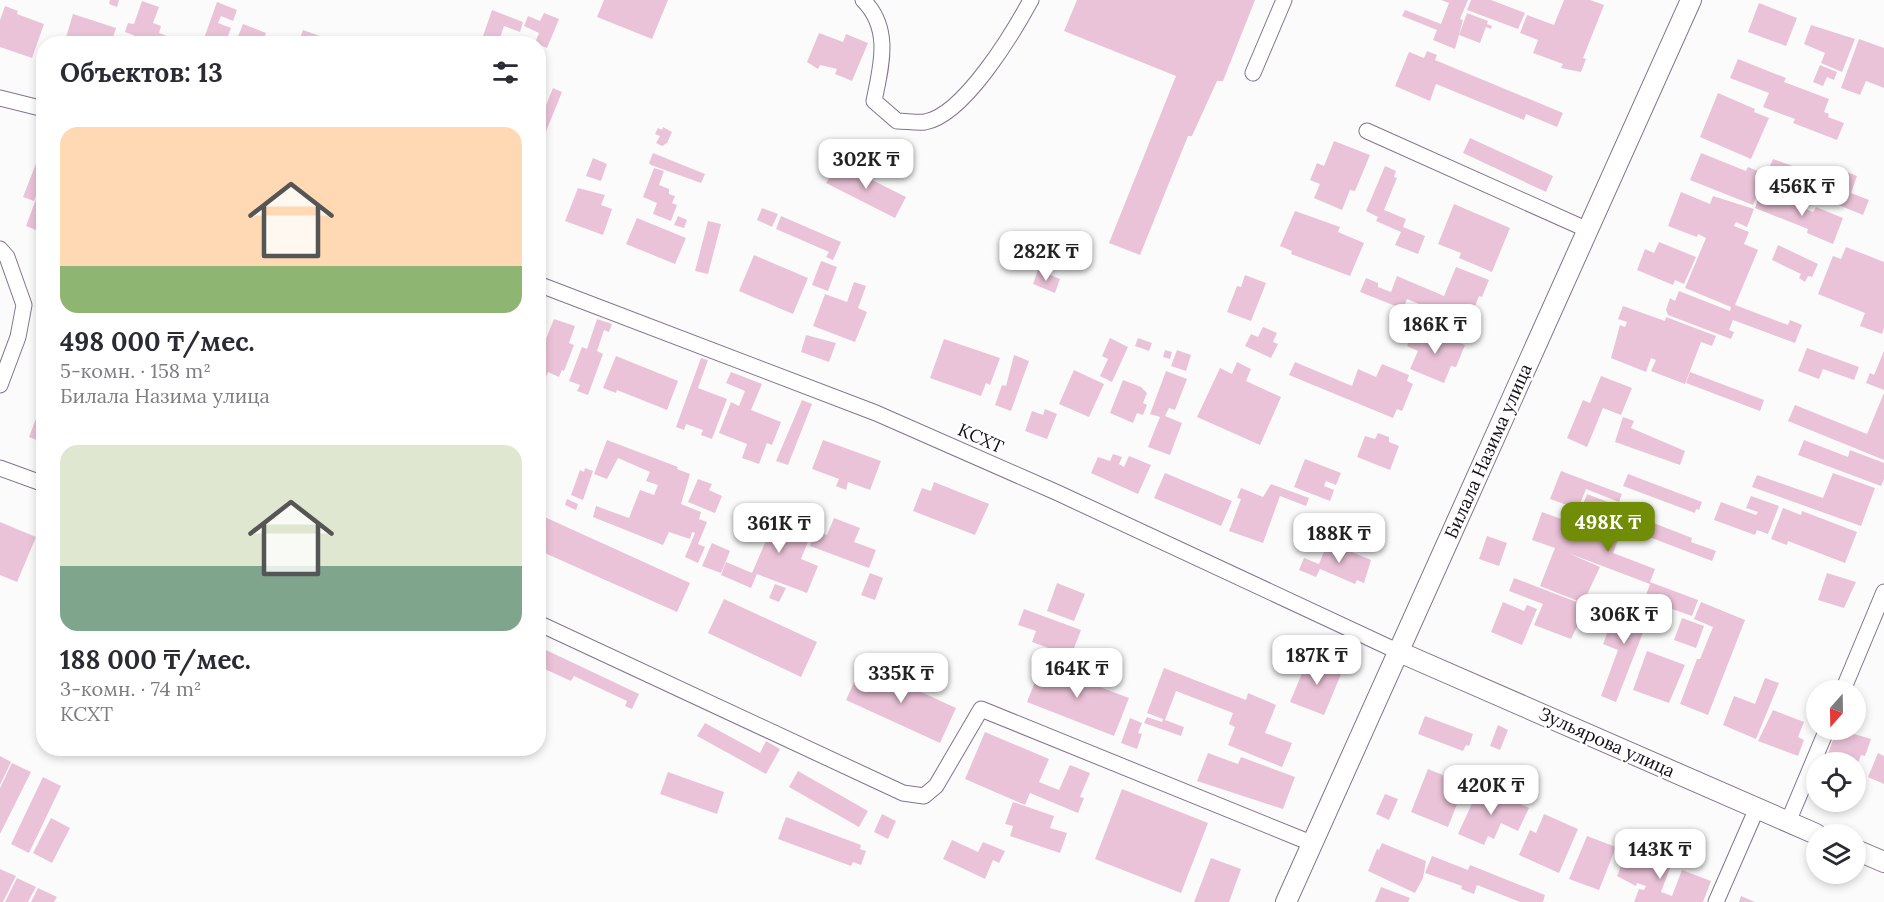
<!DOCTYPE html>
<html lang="ru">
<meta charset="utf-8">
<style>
body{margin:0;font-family:Lora,serif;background:#f2f2f3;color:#2b2b33;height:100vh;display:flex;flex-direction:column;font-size:22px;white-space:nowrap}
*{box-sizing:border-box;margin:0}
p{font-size:20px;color:#7c7c81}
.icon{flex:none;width:33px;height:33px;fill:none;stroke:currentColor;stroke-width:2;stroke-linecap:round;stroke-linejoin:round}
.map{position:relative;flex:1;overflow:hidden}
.details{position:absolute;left:36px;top:36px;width:510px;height:720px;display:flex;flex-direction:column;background:#fff;border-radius:24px;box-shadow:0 3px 9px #0003}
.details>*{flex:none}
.needle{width:39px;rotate:200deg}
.fabs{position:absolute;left:1806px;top:680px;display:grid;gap:12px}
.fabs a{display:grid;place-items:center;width:60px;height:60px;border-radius:50%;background:#fff;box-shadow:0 3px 9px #0003;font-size:30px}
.price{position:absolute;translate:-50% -51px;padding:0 14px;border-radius:12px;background:#fff;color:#222;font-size:20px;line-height:39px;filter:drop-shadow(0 2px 3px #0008)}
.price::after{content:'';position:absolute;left:50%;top:36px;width:18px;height:14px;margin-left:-9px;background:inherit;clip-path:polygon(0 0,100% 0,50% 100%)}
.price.current{background:#718d08;color:#fff}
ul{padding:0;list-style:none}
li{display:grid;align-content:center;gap:12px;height:318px;padding:0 24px}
li span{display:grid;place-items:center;height:186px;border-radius:18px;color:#555}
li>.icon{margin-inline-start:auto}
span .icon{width:108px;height:108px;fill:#fffc;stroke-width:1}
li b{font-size:26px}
h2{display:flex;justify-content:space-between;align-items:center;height:72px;padding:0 24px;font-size:26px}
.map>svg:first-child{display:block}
</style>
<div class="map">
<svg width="1884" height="902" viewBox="0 0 1884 902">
<rect width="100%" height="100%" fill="#fbfbfb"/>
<path fill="#ebc3d8" d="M110,0H119L117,7L109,4Z
M604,0H668L652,39L597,17Z
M1077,0H1255L1223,81H1217L1192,136H1188L1140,255L1109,243L1176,76L1064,31Z
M1441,0H1468L1460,19L1463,20L1455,49L1433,40L1437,30L1402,16L1405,10L1441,24L1449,3Z
M1471,0H1491L1525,13L1518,29L1467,10Z
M1564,0H1590L1604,5L1583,58L1586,59L1581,72L1561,68L1563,64L1533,53L1538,40L1520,33L1527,15L1554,25Z
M142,1L159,7L153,23L161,26L159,33L188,44H156L125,32L128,23L134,24Z
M217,2L237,10L233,21L221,16L218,23L231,28L225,44H202Z
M1759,3L1797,18L1786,46L1748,32Z
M5,6L18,11L17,14L44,24L32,58L0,47V20Z
M492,10L523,22L520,32L504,26L498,44L482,39Z
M544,13L559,19L547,48L535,43L539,33L524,26L528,16L540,21Z
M1467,13L1488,21L1487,24L1492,26L1491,29L1486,27L1480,43L1459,35Z
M73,14L116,28L111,44H64Z
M243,24L266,33L262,44H235Z
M1811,25L1855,39L1842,72L1821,63L1825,53L1804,44Z
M303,30L320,36L317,44H298Z
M819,33L843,42L846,34L868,43L852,81L835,74L837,69L820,65L818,69L807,62Z
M373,38L384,39L388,44H372Z
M1859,39L1884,48V88L1866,81L1860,95L1841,88Z
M1427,51L1437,55L1435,60L1563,113L1557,127L1526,114L1524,120L1436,84L1430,101L1395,86L1409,52L1424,58Z
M1738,59L1786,78L1784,82L1829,99L1824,112L1829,114L1828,117L1844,123L1837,140L1793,123L1795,119L1763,107L1769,93L1730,78Z
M1820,65L1837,72L1834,80L1827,77L1823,86L1813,82Z
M553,88L562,92L545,134L538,132V125Z
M1718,93L1755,109L1754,112L1769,118L1751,159L1700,137Z
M663,127L672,132L667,143L662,146L656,143L660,136L655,134L658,128L662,130Z
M1470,138L1553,176L1546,192L1463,153Z
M1334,141L1370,155L1355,191L1350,190L1342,210L1314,198L1320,184L1310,180L1317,163L1324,166Z
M44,143V176L34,201L23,197Z
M653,153L705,174L701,183L651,165L649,163Z
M1701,153L1746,171L1748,167L1765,174L1753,205L1690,180Z
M593,158L607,164L601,181L586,176Z
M1773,159L1826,178L1831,166L1857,176L1851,193L1869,200L1863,215L1792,186L1793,182L1768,171Z
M836,162L906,197L895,218L826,183L832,173L828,171Z
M1385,166L1396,171L1394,177L1397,178L1384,210L1406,219L1403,227L1425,236L1418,254L1395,245L1401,232L1376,221L1378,217L1366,211Z
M654,168L664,171L659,185L669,189V194L675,196L672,203L677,205L671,221L653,214L657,203L643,197Z
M578,188L605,195L601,205L612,209L603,235L565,221Z
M1761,191L1813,212L1816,207L1843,218L1833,244L1807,233L1808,229L1755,208Z
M1681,192L1710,204L1713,196L1754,209L1747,227L1736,222L1734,226L1749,232L1744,244L1758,250L1735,305L1788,325L1790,320L1802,325L1795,343L1733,320L1729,330L1734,332L1731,339L1668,315L1666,310L1670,298L1675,301L1679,291L1730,311L1731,307L1685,288L1706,238L1698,234L1697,237L1668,226Z
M38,194L44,196V224L41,232L26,226Z
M1454,204L1510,228L1492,272L1459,258L1461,253L1438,244Z
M762,208L778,214L772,227L757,220Z
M1295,211L1340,227L1338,232L1364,243L1350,276L1291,254L1292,251L1280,246Z
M678,216L687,220L684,228L674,225Z
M781,216L841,242L833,260L826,257L829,252L776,229Z
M637,218L686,238L675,264L626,244Z
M708,221L721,224L708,274L695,271Z
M1659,242L1696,257L1684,284L1675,280L1673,285L1637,270L1645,249L1654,253Z
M1778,245L1818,264L1812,277L1808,276L1805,282L1799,278L1801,274L1772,260Z
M1846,247L1884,262V328L1882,334L1860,326L1865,313L1818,294L1833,256L1841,259Z
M754,255L808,278L793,314L739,291Z
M821,261L837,267L828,291L812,285Z
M1456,267L1489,280L1482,297L1479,296L1468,324L1407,299L1403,309L1360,292L1366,278L1378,283V287L1391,292L1397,276L1444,296Z
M1038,270L1060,279L1055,293L1033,284Z
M1245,275L1266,283L1251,321L1227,312L1237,286L1241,287Z
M854,282L866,286L858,308L867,312L855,342L813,326L825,294L847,302Z
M1623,306L1665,321L1666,317L1716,336L1712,346L1701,342L1685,384L1651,371L1656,360L1651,358L1646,372L1611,358L1620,325L1625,327L1627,322L1618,319Z
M554,319L575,326L569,343L574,345L564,371L562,370L559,377L548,372L544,382L538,380V359Z
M597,319L612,324L609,332L604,330L597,351L603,354L588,395L577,391L580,385L569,381L582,347L587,349Z
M1263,327L1277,333L1273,342L1278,344L1271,358L1245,346L1251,334L1258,337Z
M1427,329L1465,345L1456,367L1451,366L1444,383L1410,369L1418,351L1407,346L1413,333L1424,337Z
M806,335L836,343L829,362L801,352Z
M1110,338L1128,347L1112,382L1100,376L1108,359L1102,356Z
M1138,338L1152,343L1149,351L1135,346Z
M944,339L1000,358L990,385L986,383L981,396L930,378Z
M1807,348L1859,367L1854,380L1823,369L1819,379L1798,371Z
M1165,350L1172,352L1170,359L1163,357Z
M1177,350L1191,355L1186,371L1171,366Z
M1884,351V390L1866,383L1870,373L1874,375Z
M1014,355L1029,361L1011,411L995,405L1002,385L1006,386Z
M616,356L678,381L667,410L617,390L616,393L603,388Z
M701,358L708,360L698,388L727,399L712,439L701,435L703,430L686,424L684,430L676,427Z
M1237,362L1251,369L1246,381L1281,397L1260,445L1197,417L1220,368L1232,374Z
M1295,362L1352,386L1358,369L1376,377L1382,364L1409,375L1407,381L1413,384L1402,411L1397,409L1393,418L1289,375Z
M1074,370L1104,384L1089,417L1059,404Z
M1166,371L1187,379L1175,410L1169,408L1165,416L1182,423L1170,455L1148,447L1160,417L1150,414Z
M731,372L762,384L751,410L781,422L772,445L767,443L759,464L742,458L747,444L719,433L731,402L739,406L745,391L726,383Z
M1690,372L1764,400L1760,411L1686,383Z
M1601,376L1632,388L1621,415L1603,408L1587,447L1567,438L1583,400L1590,403Z
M1123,380L1141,387L1147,393L1143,403L1147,405L1143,415L1137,413L1133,423L1110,413Z
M1884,393V460L1788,421L1795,405L1867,434Z
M43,400H44V443L29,437Z
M802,400L812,404L788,465L776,461Z
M1045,409L1057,414L1047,439L1025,431L1032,411L1043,415Z
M1623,417L1634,421L1631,428L1685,451L1680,465L1615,442Z
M1378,433L1389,437V442L1399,446L1390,470L1357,457L1365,436L1375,439Z
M607,440L678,467L677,469L690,474L681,504L701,512L699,519L707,522L698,544L705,547L698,563L685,557L695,533L692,532L690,539L669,532L663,545L593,517L596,506L629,518L640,490L654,495L658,485L646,481L650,472L618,458L607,479L594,474Z
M823,440L881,461L870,490L848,482L846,490L836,486L839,479L812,469Z
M1804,440L1848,457L1850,450L1884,463V479L1881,486L1798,455Z
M1113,454L1122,457L1119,464L1124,467L1129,456L1151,465L1138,494L1091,473L1098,457L1110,461Z
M1305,459L1341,473L1336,485L1326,481L1324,486L1334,490L1330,501L1294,487Z
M585,468L593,471L583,500L571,495L580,470L584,472Z
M1561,471L1622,494L1619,502L1586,489L1578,509L1550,499Z
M1165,473L1232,501L1221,526L1154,498Z
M1833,473L1875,488L1861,526L1752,487L1757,475L1823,498Z
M1628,474L1702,502L1699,510L1696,509L1695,513L1623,486Z
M698,479L712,484L709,490L722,496L715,513L688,502Z
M934,482L989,504L975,535L913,511L922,488L931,491Z
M1271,484L1309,498L1306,506L1280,496L1263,543L1229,531L1241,499L1237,498L1241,488L1263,497Z
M1587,494L1634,512L1633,515L1692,538L1691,542L1716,551L1712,561L1623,527L1613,553L1655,569L1650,582L1698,600L1692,616L1661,605L1659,611L1642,606L1650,584L1568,553L1600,567L1583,603L1540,586L1555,548L1532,540L1542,512L1586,528L1591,516L1580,512Z
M1751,496L1779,506L1768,534L1757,530L1755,535L1714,520L1721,502L1756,515L1758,512L1746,508Z
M567,499L578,504L576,510L565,505Z
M1783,508L1801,515L1802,511L1857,532L1845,563L1788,541L1787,545L1771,539Z
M769,509L813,529L801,559L818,566L807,593L757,574L751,588L721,575L726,562L752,573L768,536L746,527L750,517L764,522Z
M538,514L690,583L677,612L538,550Z
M834,518L860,528L854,542L876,550L869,568L810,546L815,531L827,535Z
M0,522L36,537L17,582L0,575Z
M1487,536L1507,543L1499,566L1479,559Z
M1328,542L1371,560L1364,583L1357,580L1355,584L1320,569L1316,577L1299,570L1304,558L1319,564Z
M712,543L730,551L721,573L702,566Z
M870,573L883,578L875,600L861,595Z
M1827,573L1856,582L1844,608L1818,600Z
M1514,578L1587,606L1571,639L1534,625L1543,604L1509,591Z
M1057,583L1085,594L1074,621L1047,611Z
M775,584L786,588L779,602L769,598Z
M724,599L817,642L801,677L708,633Z
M1503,602L1524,611L1527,605L1537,609L1522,645L1491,632Z
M1701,602L1745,620L1708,715L1680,704L1697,659H1700L1713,627L1694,619Z
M1618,605L1639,607L1651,612L1616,702L1601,696L1618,650L1603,644Z
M1024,609L1081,630L1071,656L1032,642L1036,631L1018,625Z
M1682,618L1704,626L1696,648L1674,640Z
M546,650L639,694L632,709L625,706L627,701L574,676L571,681L538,666Z
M1647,651L1685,665L1669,703L1633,690Z
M1051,659L1071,666L1068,675L1129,698L1114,736L1027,702L1042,664L1048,667Z
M1308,659L1333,669L1335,663L1344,667L1324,715L1290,702Z
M862,665L956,708L940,743L846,700Z
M1164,668L1246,700L1248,693L1276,705L1265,733L1292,743L1282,767L1228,745L1235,727L1229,724L1233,713L1176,691L1165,720L1184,727L1181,736L1144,723L1147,717L1162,722L1163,719L1147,713Z
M1765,678L1779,683L1756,739L1723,725L1734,696L1755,704Z
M1773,710L1804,722L1798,737L1804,740L1798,756L1758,741Z
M1425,716L1473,734L1469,746L1466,745L1463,751L1418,734Z
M1130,718L1142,723L1138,733L1142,734L1137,749L1121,743Z
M705,723L760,753L766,741L780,749L766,774L697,736Z
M1498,725L1508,730L1500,750L1490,746Z
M1837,729L1871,739L1865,756L1861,755L1856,769V762H1825Z
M985,732L1049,759L1039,782L1059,790L1070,765L1090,773L1080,797L1084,798L1078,813L1030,793L1025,805L965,779Z
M1208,753L1238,764L1241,757L1295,777L1283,809L1197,781Z
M1878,753L1884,756V784L1868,777Z
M0,756L11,762L0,785Z
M12,763L31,772L0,834V788Z
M1428,769L1465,784L1448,827L1411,812Z
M798,771L868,811L859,827L789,787Z
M668,772L724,792L717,814L660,794Z
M43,777L61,786L29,853L11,844Z
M1480,786L1529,808L1518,831L1501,823L1494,839L1488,836L1484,845L1458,834Z
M1122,789L1208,823L1181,893L1095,859Z
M1385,794L1398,799L1389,820L1376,814Z
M1013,802L1054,816L1050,828L1067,833L1060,853L1010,836L1013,826L1005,824Z
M882,814L896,821L888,839L874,832Z
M1544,814L1578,829L1559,873L1519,855L1530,830L1536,833Z
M786,817L861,845L860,849L866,851L861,865L853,862L851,866L778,839Z
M51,818L70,828L52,863L33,853Z
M1587,836L1616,847L1599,890L1569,879Z
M952,840L978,852L983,842L1005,851L999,863L993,860L985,879L943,859Z
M1626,841L1642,847L1639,856L1670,868L1661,892L1672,896L1682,870L1711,881L1703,902H1634L1639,889L1644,890L1646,886L1637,883L1636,886L1617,876L1622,864L1628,867L1632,857L1621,853Z
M1382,843L1426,861L1423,878L1415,893L1368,871L1377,849L1379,850Z
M1432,856L1468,870L1470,865L1545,895L1543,902H1520L1477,885L1474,894L1461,889L1462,886L1425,873Z
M1211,858L1241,869L1229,902H1194Z
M0,869L16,876L3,902H0Z
M17,878L36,887L28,902H5Z
M1381,887L1410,898L1408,902H1375Z
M38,888L57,897L54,902H31Z
M1741,896L1755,902H1739Z"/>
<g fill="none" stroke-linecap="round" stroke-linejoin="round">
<g stroke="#82748d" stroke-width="17">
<path id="minor" d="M863,0C892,29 881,66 874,101L897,121C906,121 916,123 925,122C964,115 1013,33 1031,0
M1253,73L1284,0
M0,98L44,109
M1367,131L1588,230
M0,249L7,257L24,305L18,337L0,385
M538,284L876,413L1058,493L1397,651
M0,468L44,484
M538,623L903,793L924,796L936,786L981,709L1311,843
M1843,690L1884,592
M1788,822L1827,729
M1716,902L1757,808"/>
</g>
<g stroke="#82748d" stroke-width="22">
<path id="tertiary" d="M1397,651L1816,834
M1856,850L1884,862
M1286,902L1691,0"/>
</g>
<use href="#minor" stroke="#fff" stroke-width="15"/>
<use href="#tertiary" stroke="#fff" stroke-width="20"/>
</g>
<g text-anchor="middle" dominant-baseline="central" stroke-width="4.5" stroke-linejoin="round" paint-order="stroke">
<g font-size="18" fill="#140e18" stroke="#fff">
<text transform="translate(981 438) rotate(24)">КСХТ</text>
<text transform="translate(1488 451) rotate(-66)">Билала Назима улица</text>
<text transform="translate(1607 742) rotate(24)">Зульярова улица</text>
</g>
</g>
</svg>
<div class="fabs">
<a><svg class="needle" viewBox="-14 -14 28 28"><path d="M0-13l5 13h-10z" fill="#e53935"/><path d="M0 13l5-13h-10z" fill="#7c7c81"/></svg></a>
<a><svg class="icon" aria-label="locate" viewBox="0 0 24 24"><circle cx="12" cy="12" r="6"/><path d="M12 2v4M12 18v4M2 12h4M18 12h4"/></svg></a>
<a><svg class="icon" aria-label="layers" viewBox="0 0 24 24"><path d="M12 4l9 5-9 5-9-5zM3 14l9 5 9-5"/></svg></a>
</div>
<b class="price" style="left:866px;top:190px">302K ₸</b>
<b class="price" style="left:1802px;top:217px">456K ₸</b>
<b class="price" style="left:1046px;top:282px">282K ₸</b>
<b class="price" style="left:1435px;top:355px">186K ₸</b>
<b class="price current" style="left:1608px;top:553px">498K ₸</b>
<b class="price" style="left:779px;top:554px">361K ₸</b>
<b class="price" style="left:1339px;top:564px">188K ₸</b>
<b class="price" style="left:1624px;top:645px">306K ₸</b>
<b class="price" style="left:1317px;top:686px">187K ₸</b>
<b class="price" style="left:1077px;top:699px">164K ₸</b>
<b class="price" style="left:901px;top:704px">335K ₸</b>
<b class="price" style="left:1491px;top:816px">420K ₸</b>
<b class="price" style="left:1660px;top:880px">143K ₸</b>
<section class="details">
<h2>Объектов: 13<svg class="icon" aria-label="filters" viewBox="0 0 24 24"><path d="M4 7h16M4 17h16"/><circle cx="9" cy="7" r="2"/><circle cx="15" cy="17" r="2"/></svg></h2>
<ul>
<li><span style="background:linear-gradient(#ffd9b3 75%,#8fb573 0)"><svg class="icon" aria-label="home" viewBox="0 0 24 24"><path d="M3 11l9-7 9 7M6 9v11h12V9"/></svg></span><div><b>498 000 ₸/мес.</b><p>5-комн. · 158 m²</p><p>Билала Назима улица</p></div></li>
<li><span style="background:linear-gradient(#dfe7d0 65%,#7fa58c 0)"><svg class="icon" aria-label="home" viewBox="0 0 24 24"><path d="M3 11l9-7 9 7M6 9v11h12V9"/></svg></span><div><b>188 000 ₸/мес.</b><p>3-комн. · 74 m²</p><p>КСХТ</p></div></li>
</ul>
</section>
</div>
